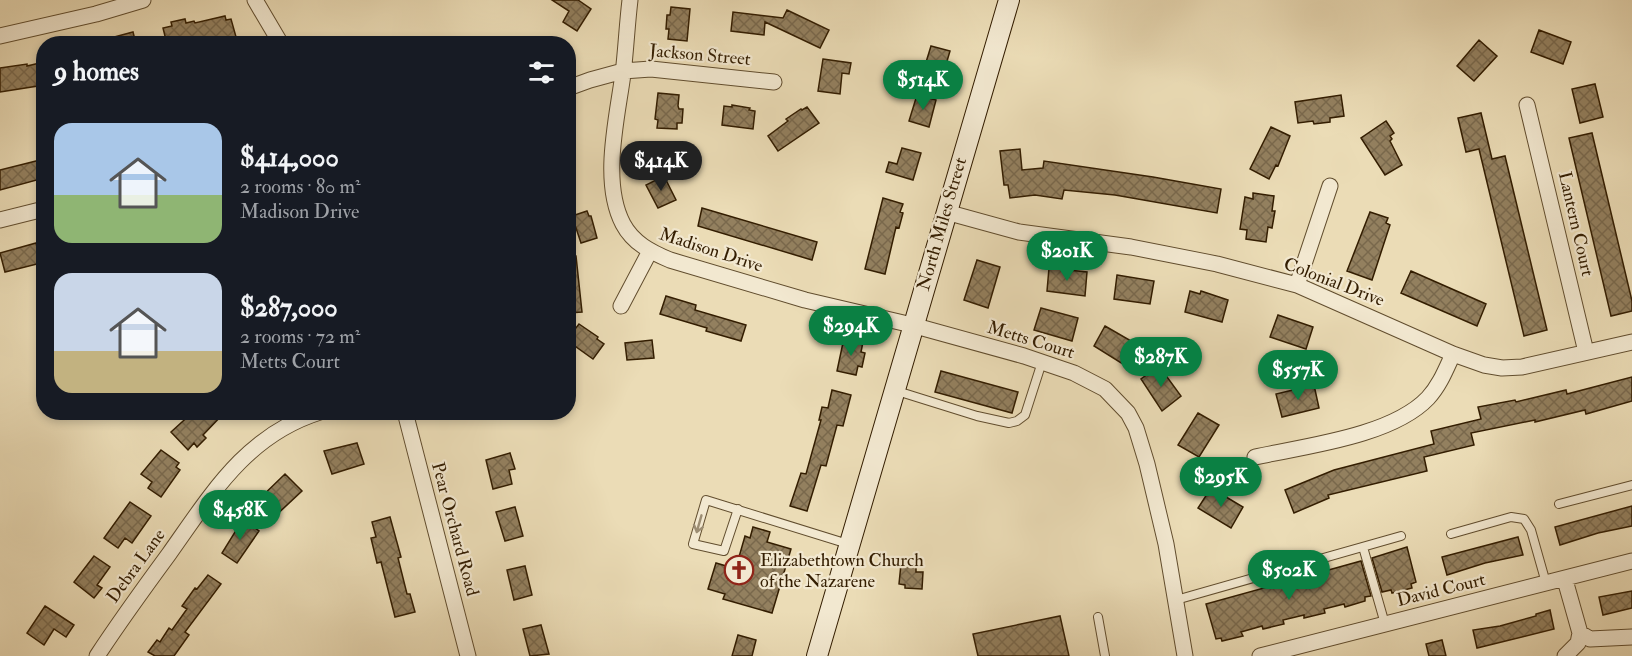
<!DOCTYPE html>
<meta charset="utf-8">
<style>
body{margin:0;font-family:"IM FELL Double Pica",serif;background:#242831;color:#f1f3f6;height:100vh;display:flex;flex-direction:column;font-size:22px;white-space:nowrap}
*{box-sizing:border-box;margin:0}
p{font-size:20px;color:#9ea1a6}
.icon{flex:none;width:33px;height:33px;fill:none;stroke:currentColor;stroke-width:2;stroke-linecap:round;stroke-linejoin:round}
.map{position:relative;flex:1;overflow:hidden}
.details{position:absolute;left:36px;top:36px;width:540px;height:384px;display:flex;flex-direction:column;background:#171b24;border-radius:24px;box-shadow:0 3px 9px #0003}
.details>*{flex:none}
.price{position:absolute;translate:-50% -51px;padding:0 14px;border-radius:21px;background:#0b8043;color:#fff;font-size:20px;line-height:39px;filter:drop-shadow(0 2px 3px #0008)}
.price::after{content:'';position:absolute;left:50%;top:36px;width:18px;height:14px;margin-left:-9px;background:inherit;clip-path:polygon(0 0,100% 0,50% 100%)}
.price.active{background:#222;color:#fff}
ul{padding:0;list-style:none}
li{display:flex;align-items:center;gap:18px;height:150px;padding:0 18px}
li span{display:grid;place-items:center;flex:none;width:168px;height:120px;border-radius:18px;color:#555}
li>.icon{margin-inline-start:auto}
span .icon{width:72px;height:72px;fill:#fffc;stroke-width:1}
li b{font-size:26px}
h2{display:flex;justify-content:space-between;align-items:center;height:72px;padding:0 18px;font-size:26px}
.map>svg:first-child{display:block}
</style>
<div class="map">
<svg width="1632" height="656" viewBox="0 0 1632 656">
<defs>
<pattern id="building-cross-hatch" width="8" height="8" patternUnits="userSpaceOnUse" patternTransform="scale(1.5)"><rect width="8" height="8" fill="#93805f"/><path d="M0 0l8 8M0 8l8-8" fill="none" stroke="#79684c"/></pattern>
</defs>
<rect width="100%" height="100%" fill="#ebdcb6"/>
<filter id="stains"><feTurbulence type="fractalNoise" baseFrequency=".00333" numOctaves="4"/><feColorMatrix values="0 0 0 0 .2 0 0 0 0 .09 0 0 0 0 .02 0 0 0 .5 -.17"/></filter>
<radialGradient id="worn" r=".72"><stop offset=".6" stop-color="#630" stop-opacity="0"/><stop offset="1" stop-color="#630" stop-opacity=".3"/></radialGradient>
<path fill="url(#building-cross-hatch)" stroke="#331d01" stroke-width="1.5" d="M552,0H578L591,9L577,31L563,22L569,11Z
M671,7L690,9L687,41L668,39L669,29H666L667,15H670Z
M787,10L829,30L820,48L765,22L764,35L731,31L733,12L783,18Z
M225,16L226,20L231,19L238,44H217L216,40L209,41V39L188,44H167L163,28L172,26L171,22L185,19L186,23L194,21L195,23Z
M1539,30L1571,42L1563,64L1531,52Z
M133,32L136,44H104L103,40Z
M1479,40L1497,56L1474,81L1457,66Z
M931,46L950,51L942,78L923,72Z
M823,59L851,63L849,74L842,73L840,94L818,91Z
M44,62V85L0,92V68L27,64V66Z
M1595,84L1603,117L1580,123L1572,89Z
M658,93L679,95L678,106L679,109H683L682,123H677V129L657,128L658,120L655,119Z
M917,95L936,100L929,127L909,121Z
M1341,95L1344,116L1330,118V122L1314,124L1313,121L1298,123L1295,102Z
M732,105L750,108L749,110L755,111L753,129L722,125L724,106L732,107Z
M807,107L819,123L778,151L768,136L788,121L786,119L801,109L802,110Z
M1481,113L1492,159L1505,156L1547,330L1524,336L1479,149L1466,152L1458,118Z
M1386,121L1394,133L1390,136L1392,139L1390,141L1402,165L1385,175L1361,138Z
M1271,127L1290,136L1278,166L1276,165L1269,179L1250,169Z
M1592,133L1632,301V311L1611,316L1569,138Z
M902,148L921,153L913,180L886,172L889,162L897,164Z
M1020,149L1022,170L1043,168L1044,161L1153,177L1221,189L1217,213L1115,195L1064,190L1062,199L1035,195L1010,198L1008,185H1004L1000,151Z
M44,159V178L0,190V170Z
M664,176L676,200L658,208L646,185Z
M1253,193L1274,196L1272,211H1275L1272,228L1268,227L1266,242L1246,239L1247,230L1240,229L1245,197L1253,199Z
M883,198L903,204L900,212L903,213L899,228L896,227L885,274L865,269Z
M702,208L817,242L812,260L698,226Z
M587,211L589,216H591L597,238L581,243L572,216Z
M1370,212L1388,218L1386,223L1390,225L1372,280L1347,271Z
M36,243L41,263L5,272L0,253Z
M576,256L582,312L568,313V257Z
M977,260L1000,267L988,308L964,300Z
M1049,268L1087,272L1085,296L1047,291Z
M1411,271L1486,304L1477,326L1401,293Z
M1117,275L1154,281L1150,304L1114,299Z
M1190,291L1200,294L1201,291L1228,300L1222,322L1185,312Z
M666,296L696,305L695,310L746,325L741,341L706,331L707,328L660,314Z
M1041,308L1078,318L1072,341L1034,330Z
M1278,315L1313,327L1306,349L1270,337Z
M579,324L598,337L597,339L604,344L593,359L568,341V338Z
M1105,326L1138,345L1126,366L1094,346Z
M844,338L863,342L861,352L865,353L862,367L858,366L856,375L837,371Z
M652,340L654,358L627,360L625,343Z
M1159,366L1181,396L1162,411L1141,379Z
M941,371L1018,392L1012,413L935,392Z
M1632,377V401L1586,414L1585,410L1535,422V420L1471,433L1474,445L1424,457L1427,471L1328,495L1329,498L1294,513L1285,490L1334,470L1434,444L1431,431L1481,419L1478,407L1515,400L1516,402L1566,390L1567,394Z
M1314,385L1319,408L1282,417L1276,394Z
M832,390L851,395L843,426L837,425L826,466L821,465L807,511L790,506L801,473L806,474L821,420H819L822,407L828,408Z
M193,412H225L203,435L206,438L197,447L194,443L188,450L171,432Z
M1198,413L1219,425L1199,457L1178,445Z
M357,443L364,464L332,474L324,451Z
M161,450L179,463L176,467L180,470L161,497L148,488L152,482L141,474Z
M510,453L515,469L509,470L512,484L493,489L486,460Z
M285,474L302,491L271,520L255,503Z
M1211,488L1243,507L1231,528L1198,508Z
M130,502L151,516L132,543L125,538L118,548L104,538Z
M1632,506V526L1598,533L1560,545L1555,527Z
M515,507L523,536L505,541L496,512Z
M390,517L401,557L398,558L407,594H410L415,612L395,617L381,562L377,563L371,538L376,537L372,522Z
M243,519L259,531L237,563L222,553Z
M753,527L770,532L767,542L791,549L772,613L723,599L725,594L708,589L716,563L733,568L735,563L737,564L745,536L750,538Z
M1518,537L1523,555L1485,563L1447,575L1442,557Z
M1407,547L1416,582L1411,584L1412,588L1392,593L1391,590L1382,592L1372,558Z
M94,556L110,567L97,585L102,588L94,598L74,582Z
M1361,561L1371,596L1365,597V601L1345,607L1344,604L1324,609L1325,613L1304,618V615L1283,620L1284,624L1263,629L1262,626L1241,632L1243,636L1222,641L1221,638L1216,639L1206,604Z
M901,564L916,565V572H923L922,589L905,588V585L899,584Z
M525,566L532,595L514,600L507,570Z
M208,575L221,584L185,632L189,635L174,656H155L148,652L157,640L160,642L169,628L172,630L187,609L182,606L195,588L197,589Z
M1632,591V608L1603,615L1599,597Z
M45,606L74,625L66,637L54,629L44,645L27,633Z
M1550,610L1554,629L1477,648L1473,630L1500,626L1536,616V614Z
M1060,616L1069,656H978L973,634Z
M541,625L549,654L530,656L523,629Z
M738,635L756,640L752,656H732Z
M1442,640L1446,656H1429L1426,644Z"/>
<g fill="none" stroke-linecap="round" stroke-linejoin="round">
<g stroke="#614d2e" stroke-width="10">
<path id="service" d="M897,391L977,416L1009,423L1017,421L1025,415L1042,362
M1559,504L1632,485
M738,509L724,551L693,544L706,500L848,544
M1451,534L1511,517L1524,519L1531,530L1546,583
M1363,547L1385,624
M1176,600L1401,536
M1098,617L1105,656"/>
</g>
<g stroke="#614d2e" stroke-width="17">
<path id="minor" d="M255,0L281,44
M630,0C627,25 626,49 623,74C617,119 601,182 623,224C633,243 651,252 670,260L805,300L912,325L1024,356L1074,373L1105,389L1128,413L1136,428L1147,464L1166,544L1185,656
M0,36L96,14L143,0
M568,88L590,80L623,71L651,69L774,82
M1527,105L1586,352
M946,212L1019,232L1131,247L1217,264L1297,285L1453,354L1484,365L1502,368L1522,367L1632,342
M0,220L44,209
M1297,285L1330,186
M621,306L650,251
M405,412L468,656
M1255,457C1306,446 1392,436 1428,398C1440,385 1446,369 1453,354
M1580,633L1590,639L1632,637
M97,656C120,621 144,588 169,554C211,495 246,435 320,412
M1260,656L1632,561
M1565,656L1578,643L1580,633L1565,580"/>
</g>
<g stroke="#331d01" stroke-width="22">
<path id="secondary" d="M817,656L1009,0"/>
</g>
<use href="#service" stroke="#f2e8d0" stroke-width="8"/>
<use href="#minor" stroke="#f2e8d0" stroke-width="15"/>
<use href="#secondary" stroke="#f2e8d0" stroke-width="20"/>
</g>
<defs><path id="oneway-shaft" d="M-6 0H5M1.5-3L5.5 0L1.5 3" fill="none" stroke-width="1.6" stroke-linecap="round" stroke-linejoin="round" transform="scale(1.5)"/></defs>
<use stroke="#9c8d73" href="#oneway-shaft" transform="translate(699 524) rotate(106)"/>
<defs>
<g id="church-ring" transform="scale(1.5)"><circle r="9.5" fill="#f2e8d0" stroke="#8f2418" stroke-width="1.5"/><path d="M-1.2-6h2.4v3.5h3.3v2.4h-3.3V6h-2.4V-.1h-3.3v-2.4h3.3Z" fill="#8f2418"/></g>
</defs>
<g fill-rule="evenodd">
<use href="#church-ring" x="739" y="570"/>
</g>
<g text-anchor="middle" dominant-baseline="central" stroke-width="4.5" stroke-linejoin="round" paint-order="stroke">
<g font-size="18" fill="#331d01" stroke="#f2e8d0">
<text transform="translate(700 55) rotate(5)">Jackson Street</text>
<text transform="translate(942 224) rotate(-74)">North Miles Street</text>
<text transform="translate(1576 224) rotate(77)">Lantern Court</text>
<text transform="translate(711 250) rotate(18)">Madison Drive</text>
<text transform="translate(1334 282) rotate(21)">Colonial Drive</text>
<text transform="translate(1031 340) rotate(17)">Metts Court</text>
<text transform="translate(455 529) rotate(75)">Pear Orchard Road</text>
<text transform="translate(136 566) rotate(-54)">Debra Lane</text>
<text transform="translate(1441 590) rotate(-14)">David Court</text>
</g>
<g font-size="18" fill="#331d01" stroke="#f2e8d0" text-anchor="start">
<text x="760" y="560">Elizabethtown Church<tspan x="760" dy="21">of the Nazarene</tspan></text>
</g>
</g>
<rect width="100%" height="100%" filter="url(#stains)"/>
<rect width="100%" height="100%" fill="url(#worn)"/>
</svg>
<b class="price" style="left:923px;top:111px">$514K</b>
<b class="price active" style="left:661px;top:192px">$414K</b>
<b class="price" style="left:1067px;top:282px">$201K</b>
<b class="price" style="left:851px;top:357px">$294K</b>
<b class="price" style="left:1161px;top:388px">$287K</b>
<b class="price" style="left:1298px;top:401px">$557K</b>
<b class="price" style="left:1221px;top:508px">$295K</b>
<b class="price" style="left:240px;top:541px">$458K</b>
<b class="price" style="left:1289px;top:601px">$502K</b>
<section class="details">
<h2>9 homes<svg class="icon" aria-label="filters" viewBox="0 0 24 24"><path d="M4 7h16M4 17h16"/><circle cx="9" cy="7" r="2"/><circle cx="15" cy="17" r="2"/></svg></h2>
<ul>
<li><span style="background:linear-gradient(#a9c7e8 60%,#8fb573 0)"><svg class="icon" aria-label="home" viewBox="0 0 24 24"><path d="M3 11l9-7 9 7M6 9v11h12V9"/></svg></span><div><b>$414,000</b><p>2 rooms · 80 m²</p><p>Madison Drive</p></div></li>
<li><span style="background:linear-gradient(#c9d6e8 65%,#c2b280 0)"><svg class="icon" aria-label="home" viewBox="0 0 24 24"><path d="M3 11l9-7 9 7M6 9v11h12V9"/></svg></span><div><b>$287,000</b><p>2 rooms · 72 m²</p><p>Metts Court</p></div></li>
</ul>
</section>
</div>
